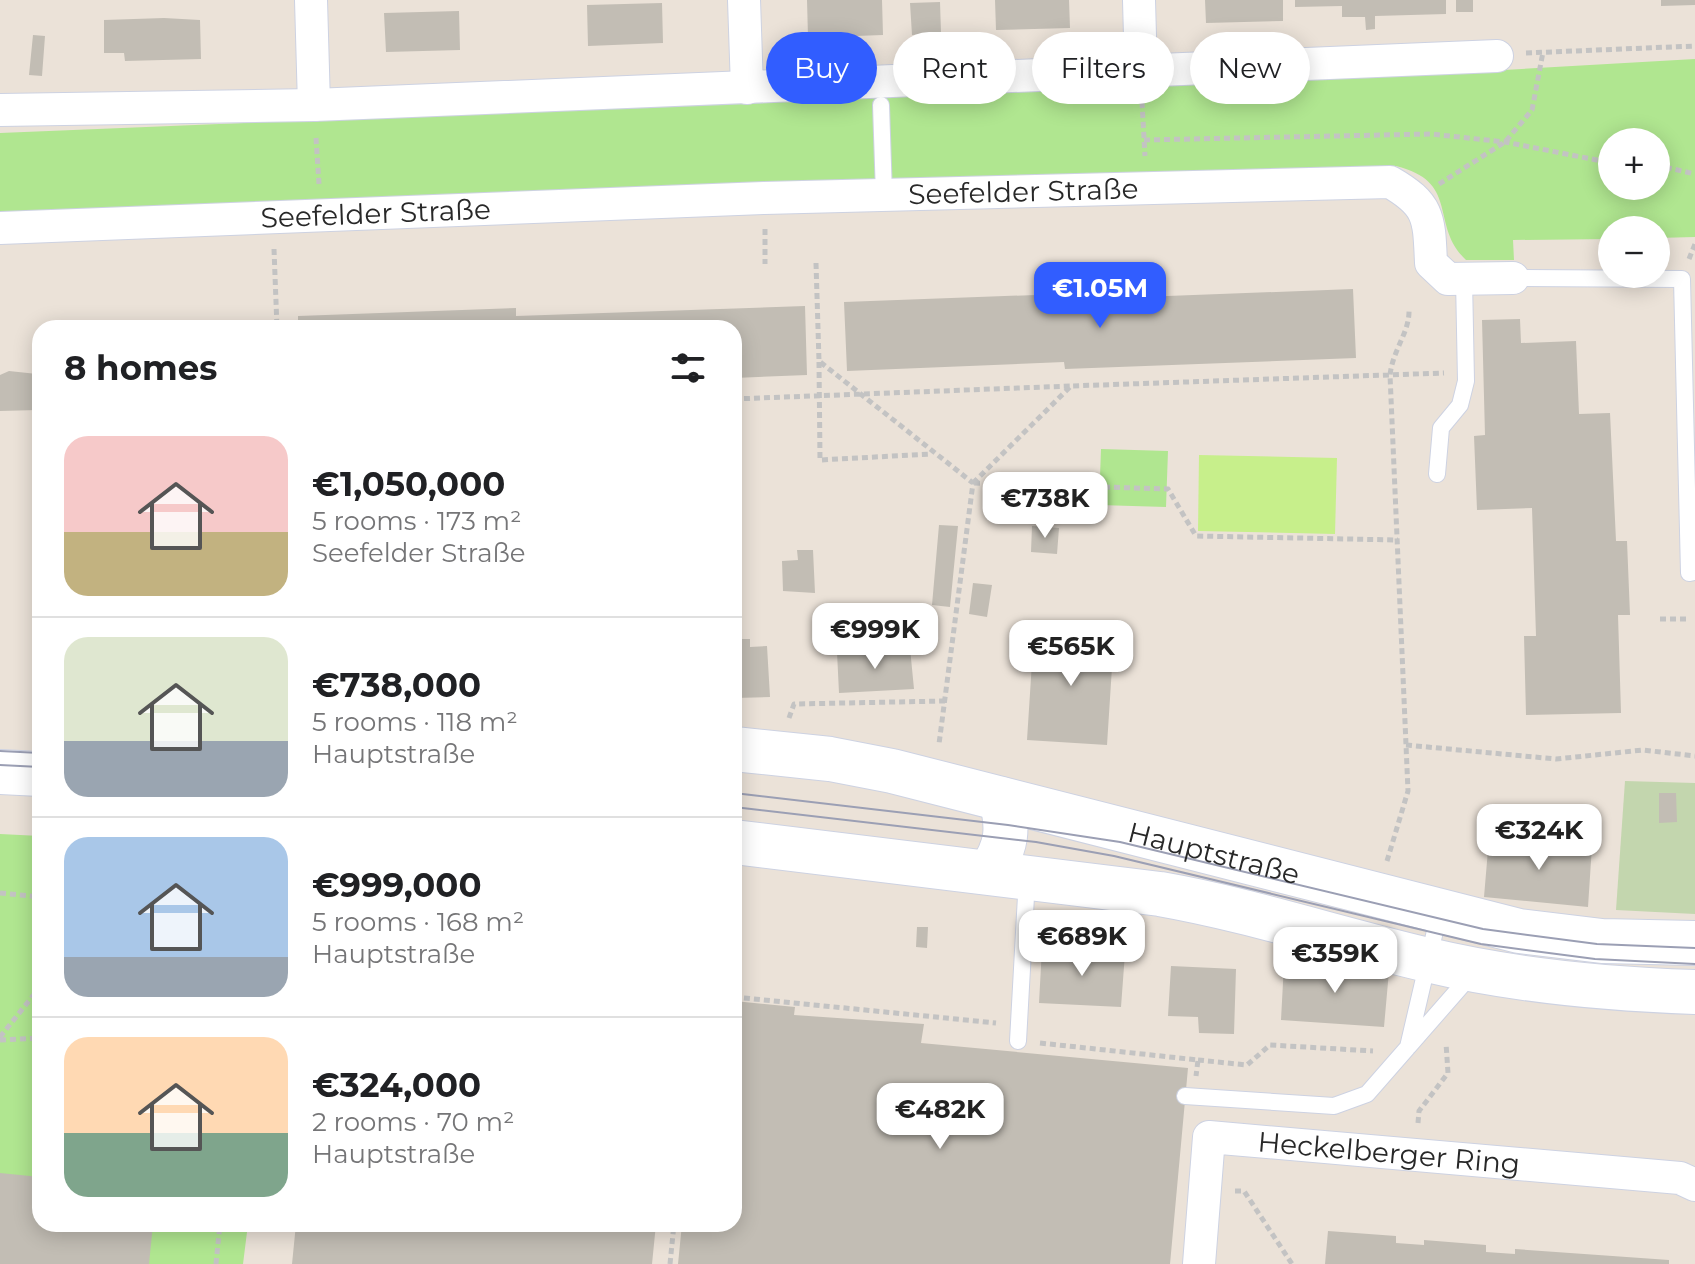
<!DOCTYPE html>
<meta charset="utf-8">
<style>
body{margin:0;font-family:Montserrat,sans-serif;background:#f6f6f6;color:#202124;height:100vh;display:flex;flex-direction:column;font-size:30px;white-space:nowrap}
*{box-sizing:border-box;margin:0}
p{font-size:26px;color:#757577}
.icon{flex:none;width:44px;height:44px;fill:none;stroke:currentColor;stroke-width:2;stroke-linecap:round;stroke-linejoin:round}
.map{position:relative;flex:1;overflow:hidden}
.drawer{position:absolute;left:32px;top:320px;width:710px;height:912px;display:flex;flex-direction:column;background:#fff;border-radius:24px;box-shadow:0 4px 20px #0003}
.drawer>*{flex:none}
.top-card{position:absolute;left:766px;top:32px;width:760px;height:72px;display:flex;gap:16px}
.tools{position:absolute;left:1598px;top:128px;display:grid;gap:16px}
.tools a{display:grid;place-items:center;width:72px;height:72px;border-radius:50%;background:#fff;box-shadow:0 4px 20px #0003;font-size:40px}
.price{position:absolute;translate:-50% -68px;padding:0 18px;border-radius:16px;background:#fff;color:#222;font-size:26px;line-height:52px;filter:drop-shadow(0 2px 4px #0008)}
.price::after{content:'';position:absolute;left:50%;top:48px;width:24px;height:18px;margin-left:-12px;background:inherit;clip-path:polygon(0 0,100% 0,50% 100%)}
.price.on{background:#315dff;color:#fff}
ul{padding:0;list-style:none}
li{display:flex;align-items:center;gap:24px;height:200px;padding:0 32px}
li+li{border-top:2px solid #e0e0e0}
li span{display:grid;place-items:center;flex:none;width:224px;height:160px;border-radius:24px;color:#555}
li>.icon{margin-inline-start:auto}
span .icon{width:96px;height:96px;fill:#fffc;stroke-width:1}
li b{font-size:34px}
h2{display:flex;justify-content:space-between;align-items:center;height:96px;padding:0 32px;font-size:34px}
.pill{padding:0 28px;border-radius:36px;background:#fff;box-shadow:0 4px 20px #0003;font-size:28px;line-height:72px}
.pill.on{background:#315dff;color:#fff}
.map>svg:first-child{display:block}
</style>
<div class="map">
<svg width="1695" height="1264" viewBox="0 0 1695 1264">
<rect width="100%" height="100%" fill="#ebe2d8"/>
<path fill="#b0e690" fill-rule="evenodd" d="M1695,59V237L1656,238V230H1612V239L1513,240L1514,260H1466C1429,225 1461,182 1396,166L0,214V133L1434,74ZM1612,142H1656V186H1612Z
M1101,449L1168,451L1166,507L1099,505Z
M0,834L40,836V1224H248L243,1264H0Z"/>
<path fill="#c3d6ae" d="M1625,781L1695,783V914L1616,910Z"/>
<path fill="#c7ef8b" d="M1199,455L1337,458L1335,534L1198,531Z"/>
<path fill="#c2bdb4" d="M807,0H882L883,35L827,37V50H814L813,37H808Z
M995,0H1069L1070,28L996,30Z
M1205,0H1283V21L1206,23Z
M1295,0H1446V14L1375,16V29L1366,30L1365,17H1342V6L1295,7Z
M1456,0H1473V12H1456Z
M1661,0H1695V5L1661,6Z
M940,2L941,33L912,35L910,3Z
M662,3L663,43L588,46L587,5Z
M459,11L460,50L386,52L384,13Z
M164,18L200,20L201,59L125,61L124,53H104V20Z
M33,35L45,36L42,76L29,75Z
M1353,289L1356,358L1065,369L1064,362L847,371L844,302L1062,294L1063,300Z
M805,306L807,375L734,378V328H298V316L516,308V316Z
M1520,319L1521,343L1576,341L1579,414L1610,413L1616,541H1627L1630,615H1618L1621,713L1526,715L1524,636H1536L1532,508L1477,510L1474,436L1485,435L1482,320Z
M9,371L37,374L38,410L0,411V375Z
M939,525L958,526L950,607L932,605Z
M1032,526L1059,528L1057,554L1031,552Z
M797,550H813L815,593L783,591L782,561L798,560Z
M973,583L992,585L987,617L969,614Z
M1101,628H1110L1109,636H1114L1107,745L1027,740L1034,631L1100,635Z
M737,639H750V647L767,646L770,697L734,698Z
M910,648L914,689L839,693L837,652Z
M1659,793H1676L1677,822L1659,823Z
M1489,838L1592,846L1588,907L1484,897Z
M917,927H928L927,948L916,947Z
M1042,948L1125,953L1121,1007L1039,1003Z
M1284,964L1389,971L1384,1027L1281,1020Z
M1171,966L1236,969L1234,1034L1199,1033L1198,1017L1168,1016Z
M734,1001L795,1007L794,1015L924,1024L921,1043L1188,1068L1170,1264H678L682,1224H734Z
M0,1173L40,1177V1224H153L149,1264H0Z
M296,1224H656L652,1264H292Z
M1328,1231L1396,1236V1243L1424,1245V1240L1486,1245V1252L1515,1254V1249L1669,1260V1264H1325Z"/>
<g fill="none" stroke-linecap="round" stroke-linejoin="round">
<g stroke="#cdd2e2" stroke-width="18">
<path id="lane" d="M881,105L884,195
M1513,278L1682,279L1689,573L1695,572
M1437,474L1441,428L1460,405L1466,381L1464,279
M1018,1041L1027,878
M1408,1047L1439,914
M1185,1096L1334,1106L1367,1094L1471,975"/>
</g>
<g stroke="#cdd2e2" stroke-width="34">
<g id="street">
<path d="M311,0L314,105"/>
<path d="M744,0L747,88"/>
<path d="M1139,0L1141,73"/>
<path d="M0,110L314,105L1497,56"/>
<path id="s1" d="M0,228L764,198L1390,182C1430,205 1429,218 1431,263L1448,279L1513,278"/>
<path id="s2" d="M1199,1264L1209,1137L1680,1178L1695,1185"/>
</g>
</g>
<g stroke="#cdd2e2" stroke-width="46">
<g id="secondary">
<path id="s3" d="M734,749L830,759L892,771L1519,931L1602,941L1695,943"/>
<path d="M0,772L40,774"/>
<path d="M734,842L1160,894C1251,910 1338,939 1428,960C1516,981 1605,989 1695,992"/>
<path d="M990,872C1007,846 1009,829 1001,799"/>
</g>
</g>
<path stroke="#c3c3c3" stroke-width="5" stroke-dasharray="6 4" stroke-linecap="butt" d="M1526,53L1695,46
M1142,102L1145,156
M316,138L319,184
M1144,140L1431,134L1505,142L1612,163
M1656,165L1695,174
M1439,184L1505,142L1532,110L1543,52
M765,229V264
M274,249L277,328
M1689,259L1695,244
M816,263L819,361L973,483L939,744
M819,362L820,460L931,454
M734,399L1070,386
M973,483L1071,386L1444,373
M974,483L1168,489L1196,536L1398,540
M1660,619H1690
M789,718L794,704L945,701
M1406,745L1556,759L1643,750L1695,756
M1387,861L1408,791L1390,375C1393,349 1410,332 1409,309
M0,893L40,897
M734,997L996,1023
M0,1037L40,987
M0,1040L40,1038
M1040,1043L1198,1060L1196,1076
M1198,1060L1247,1065L1270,1045L1373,1051
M1418,1123L1419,1111L1448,1073L1446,1043
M1235,1191H1244L1292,1264
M216,1264L220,1224
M670,1264L674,1224"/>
<use href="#lane" stroke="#fff" stroke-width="16"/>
<use href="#street" stroke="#fff" stroke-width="32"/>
<use href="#secondary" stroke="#fff" stroke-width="44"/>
<path stroke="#9b9fb4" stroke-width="2" d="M0,751L40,753
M0,765L40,767
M734,793L1008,825L1120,842L1483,929L1597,944L1695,948
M734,807L1036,842L1114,856L1481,944L1595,959L1695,964"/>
</g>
<g text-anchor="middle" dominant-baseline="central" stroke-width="6" stroke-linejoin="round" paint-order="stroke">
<g font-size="28" fill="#282828" stroke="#fff">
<text stroke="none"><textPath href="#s1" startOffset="1024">Seefelder Straße</textPath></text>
<text stroke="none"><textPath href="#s1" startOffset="376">Seefelder Straße</textPath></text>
<text stroke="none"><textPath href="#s3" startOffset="492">Hauptstraße</textPath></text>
<text stroke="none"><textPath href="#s2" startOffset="308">Heckelberger Ring</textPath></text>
</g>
</g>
</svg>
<div class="tools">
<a>+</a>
<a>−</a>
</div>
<b class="price on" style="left:1100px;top:330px">€1.05M</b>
<b class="price" style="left:1045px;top:540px">€738K</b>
<b class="price" style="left:875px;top:671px">€999K</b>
<b class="price" style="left:1071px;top:688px">€565K</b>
<b class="price" style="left:1539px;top:872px">€324K</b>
<b class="price" style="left:1082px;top:978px">€689K</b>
<b class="price" style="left:1335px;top:995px">€359K</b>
<b class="price" style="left:940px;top:1151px">€482K</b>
<div class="top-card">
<a class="pill on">Buy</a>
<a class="pill">Rent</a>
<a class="pill">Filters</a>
<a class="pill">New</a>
</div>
<section class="drawer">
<h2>8 homes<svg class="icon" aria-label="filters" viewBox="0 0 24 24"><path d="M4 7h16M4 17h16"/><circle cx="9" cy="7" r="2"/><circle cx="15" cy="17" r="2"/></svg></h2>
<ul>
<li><span style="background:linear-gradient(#f6c9c9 60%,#c2b280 0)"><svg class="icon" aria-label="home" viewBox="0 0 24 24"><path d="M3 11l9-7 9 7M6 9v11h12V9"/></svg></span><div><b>€1,050,000</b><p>5 rooms · 173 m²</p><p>Seefelder Straße</p></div></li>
<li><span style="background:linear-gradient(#dfe7d0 65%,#9aa5b1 0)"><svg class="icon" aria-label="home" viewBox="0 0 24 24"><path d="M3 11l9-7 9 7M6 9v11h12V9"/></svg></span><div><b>€738,000</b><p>5 rooms · 118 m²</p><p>Hauptstraße</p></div></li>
<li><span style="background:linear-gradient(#a9c7e8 75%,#9aa5b1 0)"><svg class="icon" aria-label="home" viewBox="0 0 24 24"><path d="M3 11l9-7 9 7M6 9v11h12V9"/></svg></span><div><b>€999,000</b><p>5 rooms · 168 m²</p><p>Hauptstraße</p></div></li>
<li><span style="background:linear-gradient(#ffd9b3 60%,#7fa58c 0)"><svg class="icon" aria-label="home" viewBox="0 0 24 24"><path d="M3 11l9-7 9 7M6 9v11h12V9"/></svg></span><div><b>€324,000</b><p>2 rooms · 70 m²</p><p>Hauptstraße</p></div></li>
</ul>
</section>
</div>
